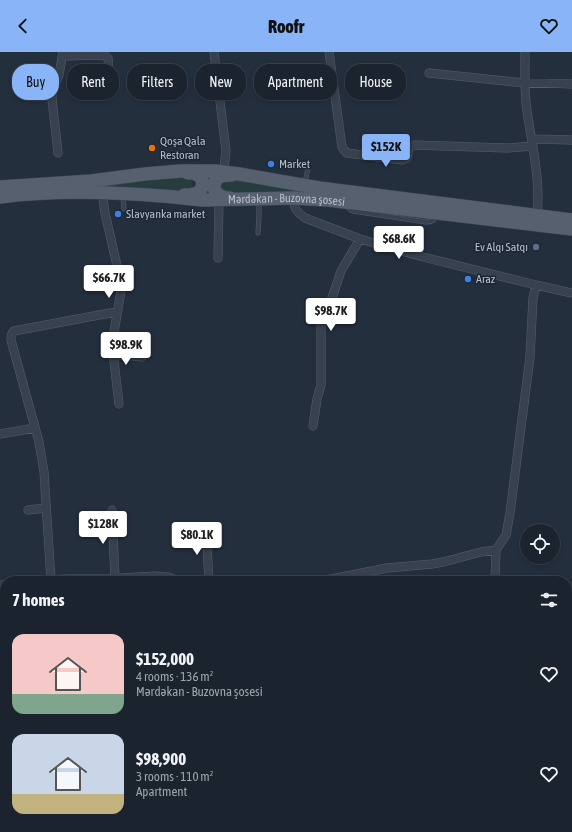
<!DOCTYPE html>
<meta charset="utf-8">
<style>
body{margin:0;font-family:"Asap Condensed",sans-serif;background:#242b36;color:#f1f3f6;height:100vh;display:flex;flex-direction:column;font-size:15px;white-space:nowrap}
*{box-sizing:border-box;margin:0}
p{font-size:13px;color:#a0a4aa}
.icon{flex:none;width:22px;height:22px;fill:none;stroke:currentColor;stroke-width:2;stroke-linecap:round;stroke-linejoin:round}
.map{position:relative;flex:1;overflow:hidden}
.details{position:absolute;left:0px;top:524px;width:572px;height:256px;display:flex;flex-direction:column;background:#1b232e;border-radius:16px 16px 0 0;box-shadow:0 2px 6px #0003,0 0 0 1px #39404a}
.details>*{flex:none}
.banner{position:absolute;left:12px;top:12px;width:548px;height:36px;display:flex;gap:8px}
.tools{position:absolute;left:520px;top:472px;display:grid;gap:8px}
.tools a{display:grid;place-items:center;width:40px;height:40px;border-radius:50%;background:#1b232e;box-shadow:0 2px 6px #0003,0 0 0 1px #39404a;font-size:20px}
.price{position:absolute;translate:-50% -34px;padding:0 9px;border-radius:4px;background:#fff;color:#222;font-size:13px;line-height:26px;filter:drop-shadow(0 1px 2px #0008)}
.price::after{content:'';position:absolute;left:50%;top:24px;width:12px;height:9px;margin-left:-6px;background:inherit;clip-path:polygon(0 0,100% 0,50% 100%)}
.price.selected{background:#8ab4f8;color:#111}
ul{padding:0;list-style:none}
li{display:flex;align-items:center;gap:12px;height:100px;padding:0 12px}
li span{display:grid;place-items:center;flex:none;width:112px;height:80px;border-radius:12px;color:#555}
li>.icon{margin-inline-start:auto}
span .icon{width:48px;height:48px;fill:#fffc;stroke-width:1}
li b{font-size:17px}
h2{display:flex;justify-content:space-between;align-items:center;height:48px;padding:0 12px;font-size:17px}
.pill{padding:0 14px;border-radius:16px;background:#1b232e;box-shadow:0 2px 6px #0003,0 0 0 1px #39404a;font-size:14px;line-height:36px}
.pill.selected{background:#8ab4f8;color:#111}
header{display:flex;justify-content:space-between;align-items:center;height:52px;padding:0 12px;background:#8ab4f8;color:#111;font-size:18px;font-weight:800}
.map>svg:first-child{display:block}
</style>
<header><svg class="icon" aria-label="back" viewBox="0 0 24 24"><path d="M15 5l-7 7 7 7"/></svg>Roofr<svg class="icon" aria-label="heart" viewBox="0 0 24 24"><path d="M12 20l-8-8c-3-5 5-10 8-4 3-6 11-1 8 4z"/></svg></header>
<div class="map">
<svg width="572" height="780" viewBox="0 0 572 780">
<rect width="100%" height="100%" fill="#242f3e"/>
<path fill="#263c3f" d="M184,125C191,126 194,129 192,136L183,140L84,134Z
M226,126L320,140L229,142L219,139V131Z"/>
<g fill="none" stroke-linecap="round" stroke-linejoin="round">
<g stroke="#565f6c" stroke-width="5">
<path id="service" d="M305,131L308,116
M123,144L124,157
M348,152C349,157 349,158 353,159L426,170C432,170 434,168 437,164
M258,181L259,163V150
M567,563L572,564
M0,604L5,603
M567,614L572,617
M86,780L103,775
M167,780V775"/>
</g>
<g stroke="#565f6c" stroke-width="9">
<path id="minor" d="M214,0L226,99L224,115L222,123
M329,0L342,95L344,98L347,101L402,108L407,106L409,96L414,93L507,96L533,94
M525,0C525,20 524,40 527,59C532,94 541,128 537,164
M62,4L104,3L108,6L109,20
M429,21L514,30L572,32
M532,87L572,88
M58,101L52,47V38L59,23L63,0
M102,140L105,161L121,231V239L112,292L119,352
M293,146C294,157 297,160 305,166L360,187L423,205L536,233L572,241
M218,206L219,148
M113,302L142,305
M313,374L317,347L321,333V273L323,266L330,252L341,219L360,187
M0,382L35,376
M28,458L46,456
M112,458L115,526
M206,477L209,529
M51,528L44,420L39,390L11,288C11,284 11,282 14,279L99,263L117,260
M34,529L66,527H106L155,524L168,525L179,529
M321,529L387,516L432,512L443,510L481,500L496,498
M495,529L496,498L506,483L510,461L530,305L533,246L536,233
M0,533H5
M259,780L260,775
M474,780V775"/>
</g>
<g stroke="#414a57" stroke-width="14">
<g id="primary">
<path d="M0,135L91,129L145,122L180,119H215L239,122L319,136L572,168"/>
<path d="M184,143C188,143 193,143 197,141C204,138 205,126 197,123C195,121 190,121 188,121"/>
<path id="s1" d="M0,145C54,138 108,140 162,144C176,145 190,147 204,148L293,146L328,148L572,177"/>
<path d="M230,146C226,146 221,145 218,142C211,137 214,126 222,124C225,123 229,123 232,123"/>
</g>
</g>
<use href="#service" stroke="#38414e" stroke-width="4"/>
<use href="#minor" stroke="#38414e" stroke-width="8"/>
<use href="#primary" stroke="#56606e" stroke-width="13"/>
</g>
<circle fill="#e8710a" stroke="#1d2633" stroke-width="1.5" cx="152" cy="96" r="4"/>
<g fill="#3f7fe0" stroke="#1d2633" stroke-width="1.5">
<circle cx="271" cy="112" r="4"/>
<circle cx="118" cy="162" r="4"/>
<circle cx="468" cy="227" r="4"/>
</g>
<circle fill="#5c6f8a" stroke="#1d2633" stroke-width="1.5" cx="536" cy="195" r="4"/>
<g text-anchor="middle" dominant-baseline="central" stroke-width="3" stroke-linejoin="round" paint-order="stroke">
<g font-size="12" fill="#b4bcc9" stroke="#1d2633" text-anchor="start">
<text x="160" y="89">Qoşa Qala<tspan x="160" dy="14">Restoran</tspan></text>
<text x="279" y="112">Market</text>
<text x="126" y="162">Slavyanka market</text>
<text x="528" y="195" text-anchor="end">Ev Alqı Satqı</text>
<text x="476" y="227">Araz</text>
</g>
<g font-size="12" fill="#b4bcc9" stroke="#1d2633">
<text stroke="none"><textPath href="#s1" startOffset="287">Mərdəkan - Buzovna şosesi</textPath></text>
</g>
</g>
</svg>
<div class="tools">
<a><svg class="icon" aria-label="locate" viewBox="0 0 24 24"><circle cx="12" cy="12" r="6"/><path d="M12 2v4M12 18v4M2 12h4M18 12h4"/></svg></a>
</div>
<b class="price selected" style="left:386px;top:116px">$152K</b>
<b class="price" style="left:399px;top:208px">$68.6K</b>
<b class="price" style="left:109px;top:247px">$66.7K</b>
<b class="price" style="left:331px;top:280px">$98.7K</b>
<b class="price" style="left:126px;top:314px">$98.9K</b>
<b class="price" style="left:103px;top:493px">$128K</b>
<b class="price" style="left:197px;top:504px">$80.1K</b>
<div class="banner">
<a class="pill selected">Buy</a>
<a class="pill">Rent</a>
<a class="pill">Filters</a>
<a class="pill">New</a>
<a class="pill">Apartment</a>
<a class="pill">House</a>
</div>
<section class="details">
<h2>7 homes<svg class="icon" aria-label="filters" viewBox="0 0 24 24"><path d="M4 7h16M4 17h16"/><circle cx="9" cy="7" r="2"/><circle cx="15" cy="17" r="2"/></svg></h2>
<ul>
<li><span style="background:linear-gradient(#f6c9c9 75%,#7fa58c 0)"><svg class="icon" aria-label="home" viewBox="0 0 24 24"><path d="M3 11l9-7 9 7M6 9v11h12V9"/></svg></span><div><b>$152,000</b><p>4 rooms · 136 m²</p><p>Mərdəkan - Buzovna şosesi</p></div><svg class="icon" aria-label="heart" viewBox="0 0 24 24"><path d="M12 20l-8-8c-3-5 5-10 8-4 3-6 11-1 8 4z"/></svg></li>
<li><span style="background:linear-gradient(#c9d6e8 75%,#c2b280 0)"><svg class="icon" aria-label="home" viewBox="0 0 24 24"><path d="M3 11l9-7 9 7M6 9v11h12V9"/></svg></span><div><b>$98,900</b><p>3 rooms · 110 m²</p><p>Apartment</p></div><svg class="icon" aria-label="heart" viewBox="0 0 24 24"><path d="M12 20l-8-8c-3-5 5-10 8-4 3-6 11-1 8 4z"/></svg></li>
</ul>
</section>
</div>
